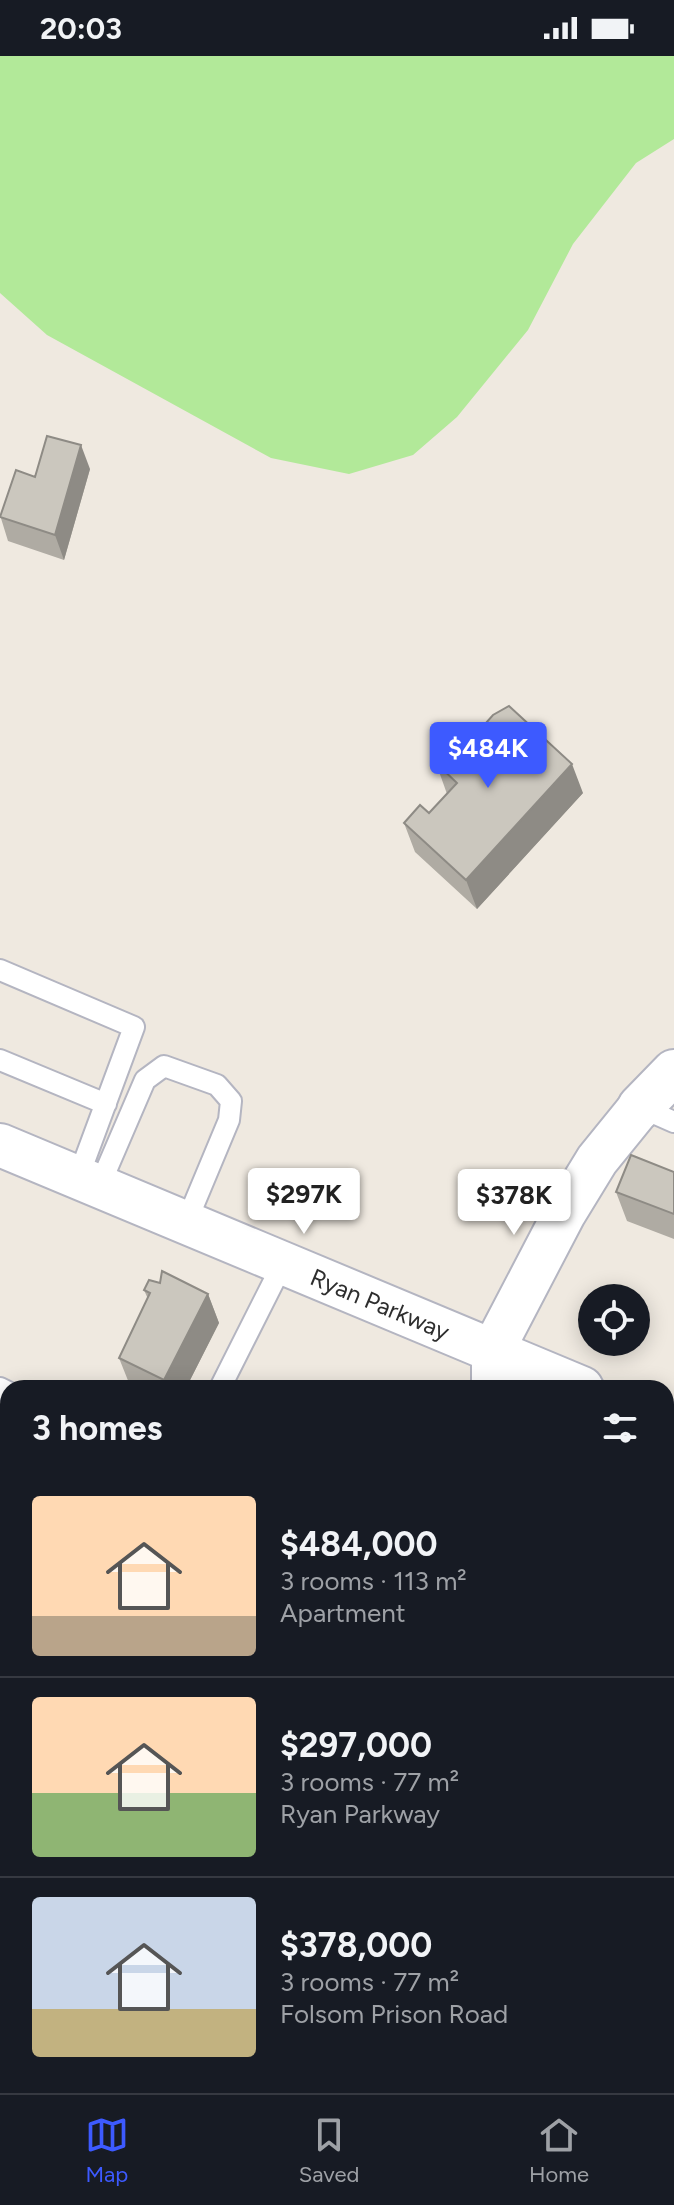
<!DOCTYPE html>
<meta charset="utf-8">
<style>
body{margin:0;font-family:Figtree,sans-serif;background:#242831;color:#f1f3f6;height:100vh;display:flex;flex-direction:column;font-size:30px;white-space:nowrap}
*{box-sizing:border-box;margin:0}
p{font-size:26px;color:#9ea1a6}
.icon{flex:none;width:44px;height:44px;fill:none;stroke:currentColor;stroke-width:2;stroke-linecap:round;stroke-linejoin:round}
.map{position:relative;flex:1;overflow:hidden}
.details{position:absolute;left:0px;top:1324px;width:674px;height:714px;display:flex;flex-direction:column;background:#171b24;border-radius:24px 24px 0 0;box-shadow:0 4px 20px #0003}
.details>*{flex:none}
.tools{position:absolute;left:578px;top:1228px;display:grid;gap:16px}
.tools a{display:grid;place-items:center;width:72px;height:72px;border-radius:50%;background:#171b24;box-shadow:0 4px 20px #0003;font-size:40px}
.price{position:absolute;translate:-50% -68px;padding:0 18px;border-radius:8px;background:#fff;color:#222;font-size:26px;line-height:52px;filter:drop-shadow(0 2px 4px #0008)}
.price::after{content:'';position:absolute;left:50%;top:48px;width:24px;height:18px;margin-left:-12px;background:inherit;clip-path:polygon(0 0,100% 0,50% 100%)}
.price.active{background:#3d5aff;color:#fff}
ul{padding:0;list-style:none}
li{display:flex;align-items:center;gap:24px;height:200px;padding:0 32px}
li+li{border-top:2px solid #363941}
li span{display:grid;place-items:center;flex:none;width:224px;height:160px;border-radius:8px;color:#555}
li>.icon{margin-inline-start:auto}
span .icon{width:96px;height:96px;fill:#fffc;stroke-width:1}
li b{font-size:34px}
h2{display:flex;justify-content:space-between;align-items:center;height:96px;padding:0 32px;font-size:34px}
.status{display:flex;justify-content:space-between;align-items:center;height:56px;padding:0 40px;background:#171b24;direction:ltr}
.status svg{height:22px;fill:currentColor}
.dock{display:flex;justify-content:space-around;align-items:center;height:112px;border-top:2px solid #363941;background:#171b24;font-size:22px;color:#9ea1a6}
.dock a{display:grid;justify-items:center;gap:4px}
.dock .active{color:#3d5aff}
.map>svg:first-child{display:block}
</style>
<div class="status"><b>20:03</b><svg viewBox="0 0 49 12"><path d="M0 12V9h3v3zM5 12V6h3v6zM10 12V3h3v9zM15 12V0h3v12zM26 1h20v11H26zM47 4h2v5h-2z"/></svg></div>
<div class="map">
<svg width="674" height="2037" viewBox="0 0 674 2037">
<rect width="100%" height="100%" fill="#efe9e0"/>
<path fill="#b2e999" d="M0,0H674V83L636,107L573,188L528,274L457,361L413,399L349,418L271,402L47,279L0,237Z"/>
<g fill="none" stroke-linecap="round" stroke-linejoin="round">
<g stroke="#b4b5c1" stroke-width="24">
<path id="lane" d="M0,914L134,971L78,1122
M0,1004L106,1048
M640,1051L674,1066
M99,1131L145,1024L164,1010L217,1029L231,1045L229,1064L186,1167
M0,1332L8,1336
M220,1332L283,1207
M0,1419L8,1423
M0,1500L8,1503
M0,1564L8,1568
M0,1665L8,1668
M666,1806L674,1804
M146,2037L154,2030"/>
</g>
<g stroke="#b4b5c1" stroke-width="46">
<g id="street">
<path id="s1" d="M0,1089L582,1332"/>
<path d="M493,1332V1294L564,1158L597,1104L640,1051"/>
<path d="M666,1367L674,1371"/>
<path d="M0,1743L7,1736"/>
<path d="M666,1935L674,1950"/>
<path d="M59,2037L66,2030"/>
</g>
</g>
<g stroke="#b4b5c1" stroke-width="48">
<path id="secondary" d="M640,1051L674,1016"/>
</g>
<use href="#lane" stroke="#fff" stroke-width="20"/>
<use href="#street" stroke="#fff" stroke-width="42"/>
<use href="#secondary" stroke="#fff" stroke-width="44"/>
</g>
<path fill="#afaba3" d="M90,413L64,504L8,485L0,459L35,421Z
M470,685L583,737L477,853L415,796L404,767L429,757L447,738L436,707Z
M674,1116V1183L627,1165L616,1136Z
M160,1227L208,1238L219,1267L186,1332H131L119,1302L148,1243L144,1234Z
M8,1780V1892L0,1883V1787Z
M505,2030H610L611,2032L606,2037H508Z"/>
<path fill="#8e8b85" d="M81,389L90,413L64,504L55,479Z
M572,708L583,737L477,853L466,824Z
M208,1238L219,1267L186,1332H167L164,1324Z
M8,1858V1887L0,1865Z
M464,2030H504L497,2037H458Z
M572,2030H610L611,2032L606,2037H565Z"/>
<path fill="#cbc7be" stroke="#8e8b85" stroke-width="2" d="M47,380L81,389L55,479L0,461L16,414L35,421Z
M509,650L572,708L466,824L404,767L420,749L429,757L457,727L436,707L462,678L470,685L493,659Z
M631,1099L674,1116V1158L616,1136Z
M162,1215L208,1238L164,1324L119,1302L150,1237L144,1234L149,1224L160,1227Z
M7,1778L8,1780V1858L0,1865V1787Z
M368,2030H464L458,2037H361Z
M492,2030L498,2037H485Z
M508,2030H572L565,2037H515Z"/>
<g text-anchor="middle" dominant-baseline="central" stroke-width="7" stroke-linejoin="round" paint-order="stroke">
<g font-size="24" fill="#2e2e2e" stroke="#fff">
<text stroke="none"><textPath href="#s1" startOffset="412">Ryan Parkway</textPath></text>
</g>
</g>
</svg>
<div class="tools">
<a><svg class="icon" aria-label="locate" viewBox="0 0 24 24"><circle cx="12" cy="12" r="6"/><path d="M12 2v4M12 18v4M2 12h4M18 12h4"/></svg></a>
</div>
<b class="price active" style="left:488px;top:734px">$484K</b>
<b class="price" style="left:304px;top:1180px">$297K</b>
<b class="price" style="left:514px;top:1181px">$378K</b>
<section class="details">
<h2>3 homes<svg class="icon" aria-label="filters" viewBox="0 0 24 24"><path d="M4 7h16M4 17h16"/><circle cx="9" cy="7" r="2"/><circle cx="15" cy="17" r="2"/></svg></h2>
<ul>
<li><span style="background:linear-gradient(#ffd9b3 75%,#b9a48a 0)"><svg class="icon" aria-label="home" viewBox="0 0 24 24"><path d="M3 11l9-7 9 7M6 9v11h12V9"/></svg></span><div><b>$484,000</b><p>3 rooms · 113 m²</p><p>Apartment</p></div></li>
<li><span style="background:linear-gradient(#ffd9b3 60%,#8fb573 0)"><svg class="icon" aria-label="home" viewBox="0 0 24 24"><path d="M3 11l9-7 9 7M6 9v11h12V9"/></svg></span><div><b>$297,000</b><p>3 rooms · 77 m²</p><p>Ryan Parkway</p></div></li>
<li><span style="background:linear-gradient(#c9d6e8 70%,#c2b280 0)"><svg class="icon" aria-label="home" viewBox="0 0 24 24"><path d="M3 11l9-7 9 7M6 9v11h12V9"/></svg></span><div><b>$378,000</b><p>3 rooms · 77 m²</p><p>Folsom Prison Road</p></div></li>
</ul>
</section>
</div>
<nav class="dock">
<a class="active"><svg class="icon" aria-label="map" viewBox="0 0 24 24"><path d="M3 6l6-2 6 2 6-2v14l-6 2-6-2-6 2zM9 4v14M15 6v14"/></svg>Map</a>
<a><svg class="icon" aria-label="saved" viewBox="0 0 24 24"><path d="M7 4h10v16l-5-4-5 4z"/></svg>Saved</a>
<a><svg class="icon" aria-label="home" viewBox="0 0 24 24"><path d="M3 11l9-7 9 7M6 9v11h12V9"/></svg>Home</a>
</nav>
